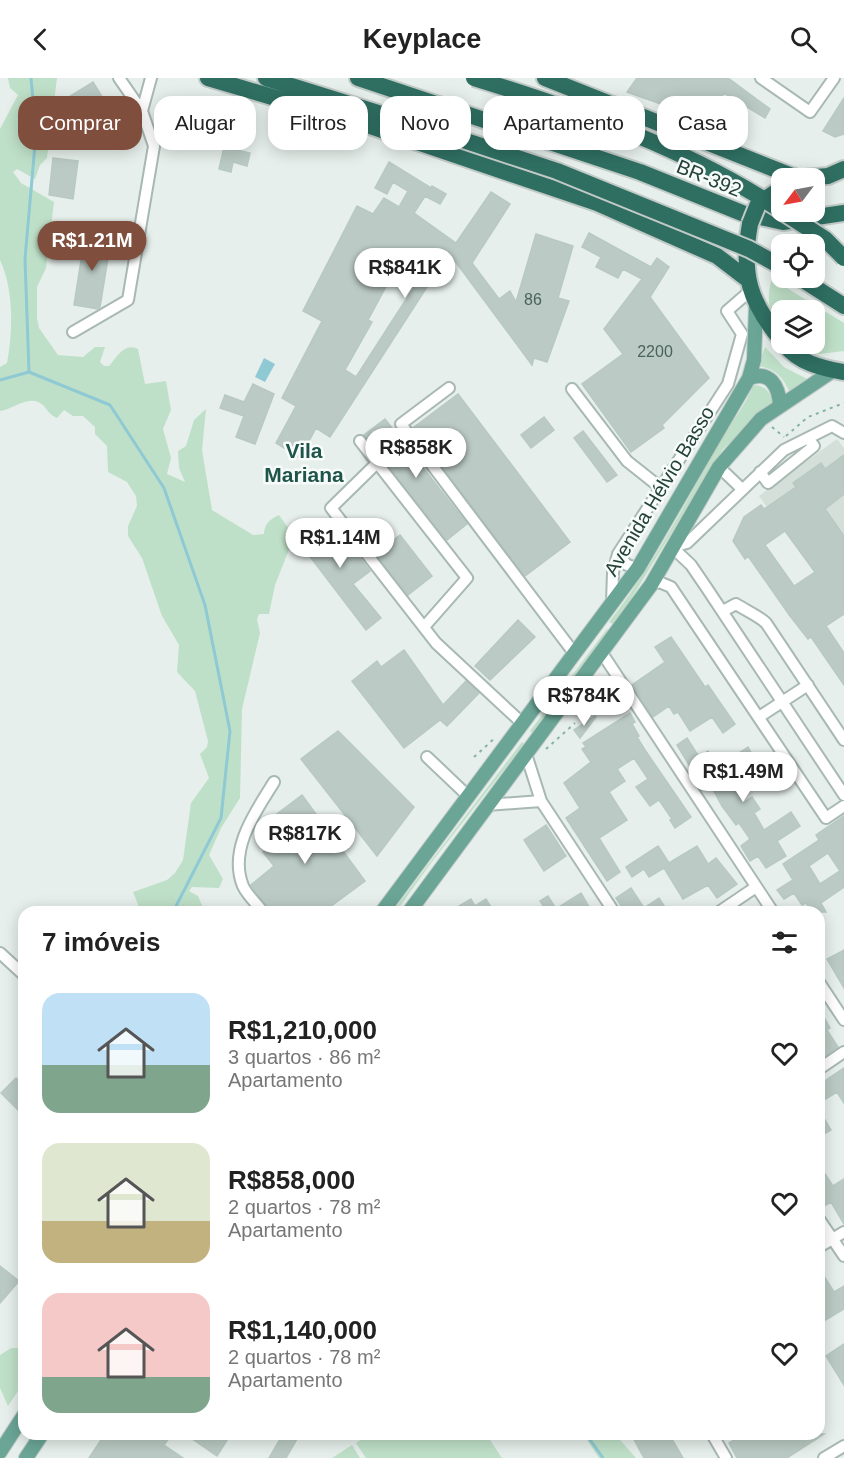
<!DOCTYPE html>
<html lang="pt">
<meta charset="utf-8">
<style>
body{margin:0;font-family:Arial,sans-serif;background:#f2f2f2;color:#222;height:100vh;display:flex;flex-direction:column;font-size:22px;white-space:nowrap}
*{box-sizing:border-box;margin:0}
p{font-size:20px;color:#767676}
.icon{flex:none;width:33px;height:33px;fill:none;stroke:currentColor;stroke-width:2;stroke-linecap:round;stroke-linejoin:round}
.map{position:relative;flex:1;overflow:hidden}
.details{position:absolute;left:18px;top:828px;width:807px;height:534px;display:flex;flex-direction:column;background:#fff;border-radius:18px;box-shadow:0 3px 15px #0003}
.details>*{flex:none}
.banner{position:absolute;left:18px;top:18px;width:808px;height:54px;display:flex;gap:12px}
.needle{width:39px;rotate:238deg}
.fabs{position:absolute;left:771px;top:90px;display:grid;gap:12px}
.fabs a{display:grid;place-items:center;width:54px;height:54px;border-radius:12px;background:#fff;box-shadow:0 3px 15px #0003;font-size:30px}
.price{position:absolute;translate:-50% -51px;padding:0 14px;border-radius:21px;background:#fff;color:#222;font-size:20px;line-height:39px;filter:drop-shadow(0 2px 3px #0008)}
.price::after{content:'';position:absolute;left:50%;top:36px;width:18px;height:14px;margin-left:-9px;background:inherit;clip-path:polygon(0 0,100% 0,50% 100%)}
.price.active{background:#804e3d;color:#fff}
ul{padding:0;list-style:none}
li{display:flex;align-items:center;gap:18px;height:150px;padding:0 24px}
li span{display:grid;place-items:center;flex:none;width:168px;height:120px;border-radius:18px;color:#555}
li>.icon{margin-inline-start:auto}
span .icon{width:72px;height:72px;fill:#fffc;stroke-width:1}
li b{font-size:26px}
h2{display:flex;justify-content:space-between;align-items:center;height:72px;padding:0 24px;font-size:26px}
.chip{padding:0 21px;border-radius:18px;background:#fff;box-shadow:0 3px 15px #0003;font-size:21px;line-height:54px}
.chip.active{background:#804e3d;color:#fff}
header{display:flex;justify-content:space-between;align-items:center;height:78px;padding:0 24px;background:#fff;font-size:27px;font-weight:800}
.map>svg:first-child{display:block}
</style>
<header><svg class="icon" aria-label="back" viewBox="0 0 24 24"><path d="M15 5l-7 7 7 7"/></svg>Keyplace<svg class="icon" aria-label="search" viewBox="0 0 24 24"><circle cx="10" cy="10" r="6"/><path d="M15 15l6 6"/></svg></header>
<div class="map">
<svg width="844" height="1380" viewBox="0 0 844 1380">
<rect width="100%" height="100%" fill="#e6efeb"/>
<path fill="#d4dfda" d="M837,361L844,370V535L759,418Z"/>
<path fill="#bfe0c8" d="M8,0H57L47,80L40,87L35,101L17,91L13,94L21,105L54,124L46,190L37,209V240L39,250L58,277L83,279L95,269H105L100,284L104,288H109C117,279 124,264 138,271L145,306L166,303L171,332L163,351L171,380L167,396L185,404L179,390L178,373L186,368L194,342L206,331L202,372L212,432L253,457L264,456C264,446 270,441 279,437L296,461L292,464L275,507L269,536H259L257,541L260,555L242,631L240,720L221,750L209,777L223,801L219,810L192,809L189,813L198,818L205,834H141L133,814L167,802L175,795L183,782L191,725L209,700L200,676L207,669L208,663L195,613L177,594L179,567L162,538L142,480L128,458V448L137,428L136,418L127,404L108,394L107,368L95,356V349L83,338H73L64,332L57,340C48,337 46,327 38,324C25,319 12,332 0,333V289L7,285C13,253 14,212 0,182V51L18,17L10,10Z
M772,201L844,245V273L812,277L792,266H814V232H782L781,255C770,237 765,222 772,201Z
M765,269L784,289L807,301L789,313C782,298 775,291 758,288Z
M753,307C765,307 770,314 773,325L723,371L615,547L609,544C652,489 685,427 718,366C730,346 745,329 753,307Z
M607,551L609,553L532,655L530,653Z
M522,664L524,666L431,785L396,834H392Z
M11,1270H24V1304L8,1328L0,1310V1277Z
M369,1356H486L502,1380H366L356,1365Z
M583,1356H615L636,1380H599Z
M352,1367L360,1380H332Z"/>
<path fill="#8ec9d4" d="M264,280L275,286L265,304L255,299Z"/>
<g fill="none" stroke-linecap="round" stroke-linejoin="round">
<path stroke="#8ec9d4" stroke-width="3" d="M29,294L25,181L36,55L31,0
M0,302L29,294L110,327L164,410L205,527L230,653L221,740L173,834
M586,1356L603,1380"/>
</g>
<path fill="#bbcac4" stroke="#b8c9c2" stroke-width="1.5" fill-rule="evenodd" d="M637,0H728L770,31L765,40L724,15L702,49L678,32L627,14Z
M93,4L112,35L83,52L64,22Z
M844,20V56L835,59L823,53Z
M224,69L250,75L247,88L233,84L231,94L219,91Z
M53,80L78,83L73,121L49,117Z
M389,84L431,110L432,108L446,116L440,126L425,118L414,135L456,165L491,114L510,126L472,185L499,221L510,213L516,224L536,156L573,168L558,220L569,223L547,284L534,280L532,287L449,175L330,359L316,350L300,380L276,365L296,328L282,320L322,243L303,233L357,128L373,136L384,120L399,129L408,113L393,104L387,116L375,110ZM403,177L425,192L356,299L345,292L372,244L368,242Z
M589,155L651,189L657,180L669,189L650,219L709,300L662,347L664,350L631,374L582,306L623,276L604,251L642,201L623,191L618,200L596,189L601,179L582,169Z
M85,157L111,162L100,229L98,231L74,227Z
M253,306L274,316L255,366L236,359L244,338L220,330L225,317L244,324Z
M458,316L570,464L525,498L413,350Z
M544,339L554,352L531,370L521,357Z
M385,341L467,446L447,462L364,357Z
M583,353L617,397L607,404L574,360Z
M844,377V416L825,431L844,458V536L826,548L844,575V607L811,559L808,561L790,538L748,478L745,481L733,463L744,439L761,427L764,431L796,409L793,405L821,385L825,391ZM785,453L815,494L794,508L765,467Z
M324,443L327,446L331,443L370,493L353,506L381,540L366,552L299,464Z
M400,457L432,498L408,517L376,476Z
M518,542L535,559L490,602L475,588Z
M671,559L705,609L708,607L735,646L723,655L712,639L690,653L678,634L674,636L669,628L653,639L632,607L665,584L655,569Z
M404,572L443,627L466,603L479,615L447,648L440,642L404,670L352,603L377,583L381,589Z
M630,635L635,644L632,646L639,658L637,659L645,672L691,739L675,750L670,742L672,741L659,722L650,728L636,709L648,701L634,680L617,691L625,703L609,714L627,742L599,760L620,794L607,803L566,740L580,730L564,705L591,684L582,671L586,669L583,665Z
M595,638L596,639L580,660L574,652Z
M338,653L414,729L377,778L301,681Z
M687,660L699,679L708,673L718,689L748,669L766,702L754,709L741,688L725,698L743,725L752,719L760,731L754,735L764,752L791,734L800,748L777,763L786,778L766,790L758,778L750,783L741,768L750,761L739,745L736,747L722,728L702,691L694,695L677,667Z
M302,717L365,803L323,834H270L251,807L274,788L263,774L285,756L273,739Z
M844,738V809L821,825L826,834H812L806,825L802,827L794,815L784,821L777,812L793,802L783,786L819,762L816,757ZM828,775L840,793L820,806L809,788Z
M546,747L566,778L544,793L524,762Z
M658,768L669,785L697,768L708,786L716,780L737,806L717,820L708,807L683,821L664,790L649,799L644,791L632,799L626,789Z
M631,810L644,830L659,820L668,834H625L616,820Z
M581,815L592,834H547L540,823L548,818L556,831Z
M471,821L475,828L486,821L494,834H462L459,828Z
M844,872V910L827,881Z
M819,939L821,943L825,941L830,950L827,952L838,969L819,982Z
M844,990V1025L837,1014L819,1025V1007Z
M16,1000L24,1008V1038L1,1015Z
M819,1032L831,1052L819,1059Z
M819,1087L833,1108L844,1101V1146L831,1124L826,1127L819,1115Z
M0,1188L19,1203L0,1225Z
M819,1190L834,1214L844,1208V1231L819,1246Z
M844,1266V1307L826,1278Z
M105,1356H172L164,1367L183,1380H89Z
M185,1356H231L217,1378Z
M283,1356H300L286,1380H269Z
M631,1356H669L683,1380H644Z
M744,1356H824L787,1380H737L729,1365Z"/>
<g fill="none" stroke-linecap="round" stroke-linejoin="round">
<g stroke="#a8b8b2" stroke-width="14">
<path id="minor" d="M761,0L810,34L834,0
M142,33L151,0
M73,254L128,222L154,68L142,33L119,0
M449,310L401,346L574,575
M572,311L627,383L661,410
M844,355L832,348L784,372L687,465L672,469L691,487L706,509L844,717
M360,363L467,500L424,549
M377,385L331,430L436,565L522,645
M719,389L742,411
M760,394L768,405L814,368L808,360
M618,476L627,487L638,490
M651,507L659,504L671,509L826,740L844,728
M612,525L613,494L618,476L728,306L742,256L727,233L750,213
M723,533L736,526C745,532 759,538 766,545L844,662
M602,575L773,834
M759,639L808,607
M526,676L541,723L614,834
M427,679L468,718
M487,727L541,723
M263,834C257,826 247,817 243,808C228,771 256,733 274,704
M719,834L756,809
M0,875L24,897
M819,904L844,942
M819,991L844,974
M819,1141L844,1178
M819,1169L844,1154
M712,1356L726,1380
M824,1380L844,1368"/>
</g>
<g stroke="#c2cac8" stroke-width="16">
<path id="major" d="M749,300C770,292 779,308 780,328
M382,834L638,490L749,300L754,282L756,227
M409,834L651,507L719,389L761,341L834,292
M0,1374L24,1337
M26,1380L42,1356"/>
</g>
<g stroke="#c2cac8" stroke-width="20">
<path id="highway" d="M208,0L370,48L597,125L717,178L747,201
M266,0L442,55
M358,0L640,94L742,135L783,144L844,135
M545,0L797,100
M805,100L828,98L844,91
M750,146C741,196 749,224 782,263
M800,200L844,228
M784,266C799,285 821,290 844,294"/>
</g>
<path stroke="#86b3a5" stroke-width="2" stroke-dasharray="3 4.5" stroke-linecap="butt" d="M772,349L784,359
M786,358L808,339L844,325
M546,671L575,645
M474,679L496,659
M19,1317L24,1310"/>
<use href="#minor" stroke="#fff" stroke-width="10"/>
<use href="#major" stroke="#6aa596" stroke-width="14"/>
<use href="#highway" stroke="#2f6f62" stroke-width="16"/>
<g stroke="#c2cac8" stroke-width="20" stroke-linecap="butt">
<path id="highway-bridge" d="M474,0C581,33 688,71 782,133
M442,55L557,93L749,171L782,189
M783,134L825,161L844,180
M750,146L758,126L782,110"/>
</g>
<use href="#highway-bridge" stroke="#2f6f62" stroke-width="16"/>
</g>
<g text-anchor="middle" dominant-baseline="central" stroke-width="5" stroke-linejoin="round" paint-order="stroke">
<g font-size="16" fill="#4a645c">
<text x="533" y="221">86</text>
<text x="655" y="273">2200</text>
</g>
<g font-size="20" fill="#24423a" stroke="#f7fbf9">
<text transform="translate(709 100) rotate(22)">BR-392</text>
<text transform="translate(659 413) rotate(-59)">Avenida Hélvio Basso</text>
</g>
<g font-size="21" font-weight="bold" fill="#1f5548" stroke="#f7fbf9">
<text x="304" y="372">Vila<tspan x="304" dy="24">Mariana</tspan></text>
</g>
</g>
</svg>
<div class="fabs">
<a><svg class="needle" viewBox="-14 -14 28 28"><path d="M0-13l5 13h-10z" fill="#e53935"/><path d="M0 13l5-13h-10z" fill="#767676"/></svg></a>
<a><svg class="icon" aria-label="locate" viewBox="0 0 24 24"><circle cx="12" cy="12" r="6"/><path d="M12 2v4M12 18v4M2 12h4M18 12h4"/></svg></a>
<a><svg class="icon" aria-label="layers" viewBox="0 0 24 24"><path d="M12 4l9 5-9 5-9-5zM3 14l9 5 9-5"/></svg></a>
</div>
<b class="price active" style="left:92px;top:194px">R$1.21M</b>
<b class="price" style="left:405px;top:221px">R$841K</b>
<b class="price" style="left:416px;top:401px">R$858K</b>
<b class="price" style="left:340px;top:491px">R$1.14M</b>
<b class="price" style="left:584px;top:649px">R$784K</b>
<b class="price" style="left:743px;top:725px">R$1.49M</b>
<b class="price" style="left:305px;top:787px">R$817K</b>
<div class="banner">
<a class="chip active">Comprar</a>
<a class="chip">Alugar</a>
<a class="chip">Filtros</a>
<a class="chip">Novo</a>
<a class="chip">Apartamento</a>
<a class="chip">Casa</a>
</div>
<section class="details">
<h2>7 imóveis<svg class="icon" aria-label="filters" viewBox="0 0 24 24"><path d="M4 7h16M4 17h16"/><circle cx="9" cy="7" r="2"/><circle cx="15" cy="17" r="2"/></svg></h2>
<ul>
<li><span style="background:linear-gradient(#bfe0f5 60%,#7fa58c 0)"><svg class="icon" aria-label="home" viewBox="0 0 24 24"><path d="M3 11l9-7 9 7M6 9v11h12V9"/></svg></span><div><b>R$1,210,000</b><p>3 quartos · 86 m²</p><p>Apartamento</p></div><svg class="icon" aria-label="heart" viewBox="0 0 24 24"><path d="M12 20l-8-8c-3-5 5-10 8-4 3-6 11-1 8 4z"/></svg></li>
<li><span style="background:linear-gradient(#dfe7d0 65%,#c2b280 0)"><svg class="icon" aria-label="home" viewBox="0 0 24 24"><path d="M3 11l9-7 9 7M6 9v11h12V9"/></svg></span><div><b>R$858,000</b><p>2 quartos · 78 m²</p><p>Apartamento</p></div><svg class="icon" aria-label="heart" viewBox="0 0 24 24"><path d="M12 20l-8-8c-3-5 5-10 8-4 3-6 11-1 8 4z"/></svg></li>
<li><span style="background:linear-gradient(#f6c9c9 70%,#7fa58c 0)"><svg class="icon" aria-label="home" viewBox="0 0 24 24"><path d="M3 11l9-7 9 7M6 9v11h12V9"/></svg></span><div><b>R$1,140,000</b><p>2 quartos · 78 m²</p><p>Apartamento</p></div><svg class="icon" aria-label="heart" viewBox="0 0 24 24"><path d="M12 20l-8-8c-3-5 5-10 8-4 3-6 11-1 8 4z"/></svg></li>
</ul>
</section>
</div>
